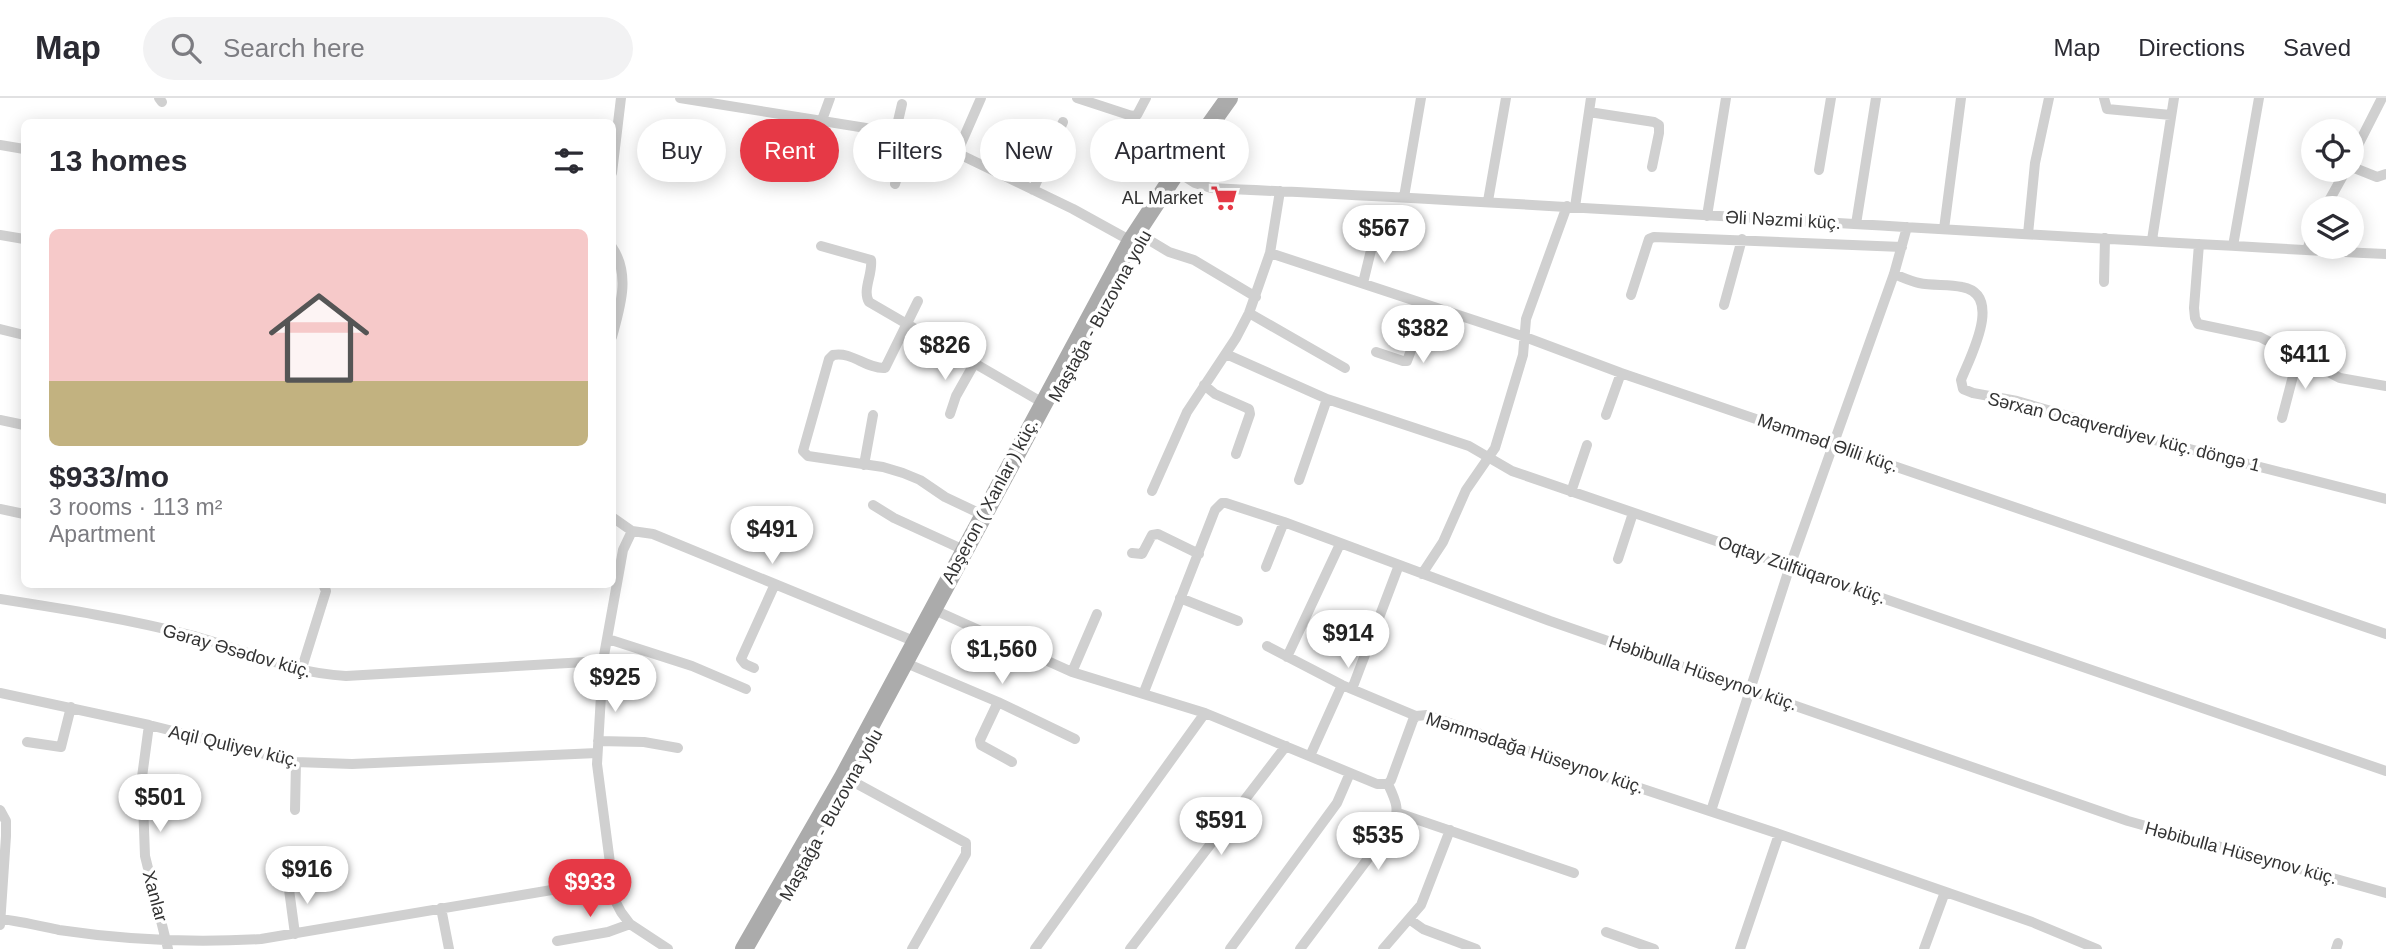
<!DOCTYPE html>
<meta charset="utf-8">
<style>
body{margin:0;font-family:Arial,sans-serif;background:#f2f2f3;color:#2b2b33;height:100vh;display:flex;flex-direction:column;font-size:26px;white-space:nowrap}
*{box-sizing:border-box;margin:0}
p{font-size:23px;color:#7c7c81}
.icon{flex:none;width:38px;height:38px;fill:none;stroke:currentColor;stroke-width:2;stroke-linecap:round;stroke-linejoin:round}
.map{position:relative;flex:1;overflow:hidden}
.sheet{position:absolute;left:21px;top:21px;width:595px;height:469px;display:flex;flex-direction:column;background:#fff;border-radius:10px;box-shadow:0 4px 18px #0003}
.sheet>*{flex:none}
.top-card{position:absolute;left:637px;top:21px;width:665px;height:63px;display:flex;gap:14px}
.tools{position:absolute;left:2301px;top:21px;display:grid;gap:14px}
.tools a{display:grid;place-items:center;width:63px;height:63px;border-radius:50%;background:#fff;box-shadow:0 4px 18px #0003;font-size:35px}
.price{position:absolute;translate:-50% -60px;padding:0 16px;border-radius:24px;background:#fff;color:#222;font-size:23px;line-height:46px;filter:drop-shadow(0 2px 4px #0008)}
.price::after{content:'';position:absolute;left:50%;top:42px;width:21px;height:16px;margin-left:-10px;background:inherit;clip-path:polygon(0 0,100% 0,50% 100%)}
.price.selected{background:#e63946;color:#fff}
ul{padding:0;list-style:none}
li{display:grid;align-content:center;gap:14px;height:371px;padding:0 28px}
li span{display:grid;place-items:center;height:217px;border-radius:10px;color:#555}
li>.icon{margin-inline-start:auto}
span .icon{width:126px;height:126px;fill:#fffc;stroke-width:1}
li b{font-size:30px}
h2{display:flex;justify-content:space-between;align-items:center;height:84px;padding:0 28px;font-size:30px}
.pill{padding:0 24px;border-radius:32px;background:#fff;box-shadow:0 4px 18px #0003;font-size:24px;line-height:63px}
.pill.selected{background:#e63946;color:#fff}
header{display:flex;align-items:center;gap:42px;box-sizing:border-box;height:98px;padding:0 35px;background:#fff;border-bottom:2px solid #e1e1e2}
header strong{font-size:33px}
nav{display:flex;gap:38px;margin-inline-start:auto;font-size:24px}
.search{width:490px;height:63px;background:#f2f2f3;display:flex;align-items:center;gap:18px;box-sizing:border-box;padding:0 24px;border-radius:38px;color:#7c7c81;font-size:26px}
.map>svg:first-child{display:block}
</style>
<header>
<strong>Map</strong>
<div class="search"><svg class="icon" aria-label="search" viewBox="0 0 24 24"><circle cx="10" cy="10" r="6"/><path d="M15 15l6 6"/></svg>Search here</div>
<nav><a>Map</a><a>Directions</a><a>Saved</a></nav>
</header>
<div class="map">
<svg width="2386" height="851" viewBox="0 0 2386 851">
<rect width="100%" height="100%" fill="#fff"/>
<g fill="none" stroke-linecap="round" stroke-linejoin="round">
<path stroke="#d0d0d0" stroke-width="10" d="M159,0L162,4
M680,0L866,30L957,55L1073,111L1131,143
M1077,0L1132,18L1137,17L1146,0
M2104,0L2107,11L2171,17
M1589,14L1654,24L1659,27V35L1652,69
M822,22L830,0
M895,36L902,6
M0,47L24,51
M957,55L981,0
M2352,59L2382,0
M2352,69L2377,79L2386,76
M1819,72L1831,0
M612,75L621,0
M1184,78L1195,85L1211,90C1603,108 1994,137 2386,156
M895,86L909,40
M1033,92L1063,24
M1404,99L1421,0
M1488,103L1506,0
M1575,109L1591,0
M2325,110L2346,72
M1707,118L1726,0
M1856,126L1876,0
M1944,131L1961,0
M2028,136L2035,65L2049,0
M0,137L24,141
M1144,139L1169,154L1194,162L1256,199
M2152,142L2174,0
M2199,146L2194,210L2195,220L2198,226L2260,239L2340,280L2386,288
M821,148L871,162C873,176 862,192 869,204L1043,305
M2233,148L2259,0
M612,149C631,177 620,209 612,239
M2307,152L2314,132
M1270,155L1525,239L1621,275L2386,536
M1894,176C1902,179 1910,183 1919,185C1933,188 1948,186 1962,189C2004,197 1970,259 1961,282L1963,291L1973,295L2017,303L2119,333L2386,401
M2104,184L2105,140
M1363,185L1374,140
M1631,197L1649,141L1654,139L1902,149
M918,203L885,270C866,271 852,253 833,257L829,261L803,353L808,358L883,369L903,375L920,382L945,399L983,417
M1724,207L1742,141
M1249,215L1345,270
M0,231L24,237
M1376,254L1403,263H1407L1428,207
M1226,256L1327,301L1469,348L1512,373L2386,673
M1204,287L1215,296L1249,311L1250,316L1236,356
M950,316L956,298L974,266
M1606,317L1621,275
M2282,320L2298,259
M0,322L24,327
M864,367L873,317
M1299,382L1327,301
M1152,393L1187,314L1236,240L1249,215L1270,155L1280,93
M1571,394L1587,347
M873,407L894,420L964,452
M0,411L24,416
M612,419L632,433L653,436L916,544
M1132,455L1142,456L1152,437L1158,436L1199,456
M1618,461L1633,415
M1266,469L1284,424
M1422,476L1443,444L1466,392L1495,350L1523,257L1526,221L1567,108
M1180,500L1238,523
M0,501C64,511 128,521 190,537C245,551 288,575 346,578L603,563
M941,515L1072,574L1205,615L1377,686H1388L1391,682L1413,622L1416,618L1427,617L1528,653L1779,736L2032,824L2097,851
M608,541L692,568L746,591
M1267,548L1342,587L1416,618
M1287,559L1340,446
M913,568L998,604L1075,641
M754,570L745,566L741,561L775,486
M301,573L326,493L323,486
M1072,574L1097,516
M1352,591L1399,467
M1144,594L1215,412L1222,405H1226L1284,424L1550,523L2128,723L2386,795
M0,595L149,627L296,664L352,666L597,655
M998,604L980,642L981,647L1012,664
M149,627L142,679L145,758L168,851
M598,643L644,644L678,650
M27,644L61,649L71,609
M1310,658L1342,587
M852,683L966,745V756L912,851
M0,712L6,723V738L0,827
M295,712L296,664
M1711,713L1790,468L1894,176L1907,129
M1398,715L1574,775
M288,784L295,836
M608,789L610,765L597,666L603,563L623,452L632,433
M441,810L449,851
M0,821C20,823 40,828 59,832C126,842 194,845 261,841L593,785L608,789L621,814L630,826L668,851
M1409,821L1423,831L1476,851
M1606,834L1654,851
M557,843L608,834L630,826
M1035,851L1205,615
M1130,851L1286,648
M1230,851L1337,705L1350,675
M1300,851L1391,730C1401,713 1396,703 1388,686
M1383,851L1421,807L1450,732
M1740,851L1779,736
M1924,851L1945,794
M2336,851L2338,845"/>
<path stroke="#ababab" stroke-width="18" d="M744,851L843,679L1131,143L1177,73L1229,0"/>
</g>
<defs>
<g id="supermarket-bare" transform="scale(2.1)"><path d="M-6-5.5h2.5l.6 2H6L4.5 2H-2.5L-4.4-4H-6ZM-1.5 3.2a1.3 1.3 0 1 0 .1 0ZM3 3.2a1.3 1.3 0 1 0 .1 0Z" fill="#e63946" stroke="#fff" stroke-width="2.5" paint-order="stroke"/></g>
</defs>
<g fill-rule="evenodd">
<use href="#supermarket-bare" x="1224" y="100"/>
</g>
<g text-anchor="middle" dominant-baseline="central" stroke-width="7" stroke-linejoin="round" paint-order="stroke">
<g font-size="18" fill="#333" stroke="#fff" text-anchor="end">
<text x="1203" y="100">AL Market</text>
</g>
<g font-size="18" fill="#333" stroke="#fff">
<text transform="translate(1783 122) rotate(3)">Əli Nəzmi küç.</text>
<text transform="translate(1100 218) rotate(-61)">Maştağa - Buzovna yolu</text>
<text transform="translate(2124 334) rotate(14)">Sərxan Ocaqverdiyev küç. döngə 1</text>
<text transform="translate(1828 345) rotate(19)">Məmməd Əlili küç.</text>
<text transform="translate(990 403) rotate(-62)">Abşeron ( Xanlar ) küç.</text>
<text transform="translate(1802 472) rotate(19)">Oqtay Zülfüqarov küç.</text>
<text transform="translate(237 553) rotate(16)">Gəray Əsədov küç.</text>
<text transform="translate(1703 575) rotate(19)">Həbibulla Hüseynov küç.</text>
<text transform="translate(234 648) rotate(13)">Aqil Quliyev küç.</text>
<text transform="translate(1535 655) rotate(18)">Məmmədağa Hüseynov küç.</text>
<text transform="translate(831 717) rotate(-61)">Maştağa - Buzovna yolu</text>
<text transform="translate(2241 755) rotate(15)">Həbibulla Hüseynov küç.</text>
<text transform="translate(155 798) rotate(75)">Xanlar</text>
</g>
</g>
</svg>
<div class="tools">
<a><svg class="icon" aria-label="locate" viewBox="0 0 24 24"><circle cx="12" cy="12" r="6"/><path d="M12 2v4M12 18v4M2 12h4M18 12h4"/></svg></a>
<a><svg class="icon" aria-label="layers" viewBox="0 0 24 24"><path d="M12 4l9 5-9 5-9-5zM3 14l9 5 9-5"/></svg></a>
</div>
<b class="price" style="left:1384px;top:167px">$567</b>
<b class="price" style="left:1423px;top:267px">$382</b>
<b class="price" style="left:945px;top:284px">$826</b>
<b class="price" style="left:2305px;top:293px">$411</b>
<b class="price" style="left:772px;top:468px">$491</b>
<b class="price" style="left:1348px;top:572px">$914</b>
<b class="price" style="left:1002px;top:588px">$1,560</b>
<b class="price" style="left:615px;top:616px">$925</b>
<b class="price" style="left:160px;top:736px">$501</b>
<b class="price" style="left:1221px;top:759px">$591</b>
<b class="price" style="left:1378px;top:774px">$535</b>
<b class="price" style="left:307px;top:808px">$916</b>
<b class="price selected" style="left:590px;top:821px">$933</b>
<div class="top-card">
<a class="pill">Buy</a>
<a class="pill selected">Rent</a>
<a class="pill">Filters</a>
<a class="pill">New</a>
<a class="pill">Apartment</a>
</div>
<section class="sheet">
<h2>13 homes<svg class="icon" aria-label="filters" viewBox="0 0 24 24"><path d="M4 7h16M4 17h16"/><circle cx="9" cy="7" r="2"/><circle cx="15" cy="17" r="2"/></svg></h2>
<ul>
<li><span style="background:linear-gradient(#f6c9c9 70%,#c2b280 0)"><svg class="icon" aria-label="home" viewBox="0 0 24 24"><path d="M3 11l9-7 9 7M6 9v11h12V9"/></svg></span><div><b>$933/mo</b><p>3 rooms · 113 m²</p><p>Apartment</p></div></li>
</ul>
</section>
</div>
